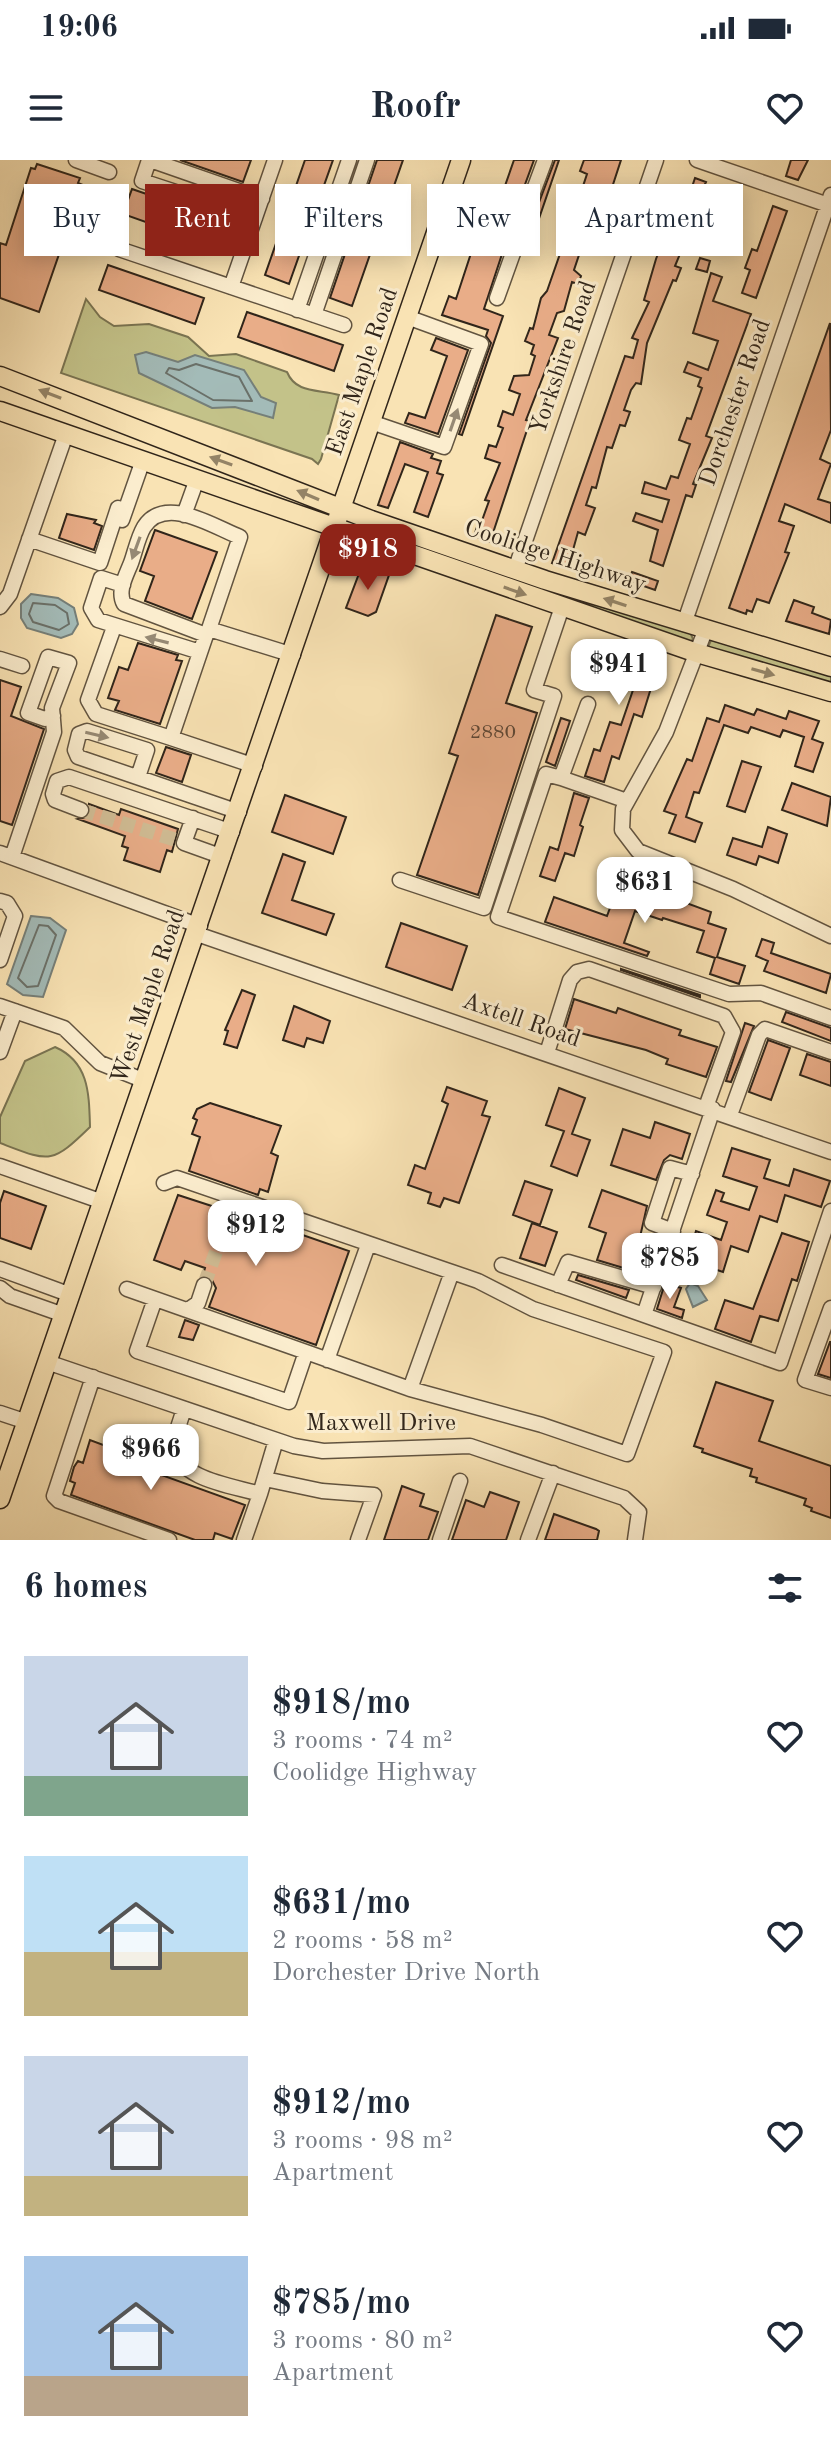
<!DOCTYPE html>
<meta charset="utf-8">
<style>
body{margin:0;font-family:"Old Standard TT",serif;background:#f2f2f3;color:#1f2937;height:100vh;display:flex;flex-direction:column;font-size:30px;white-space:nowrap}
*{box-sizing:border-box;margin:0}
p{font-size:26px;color:#747a83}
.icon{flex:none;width:44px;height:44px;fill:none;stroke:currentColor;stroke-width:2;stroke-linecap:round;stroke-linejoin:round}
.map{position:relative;height:1380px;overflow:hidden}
.drawer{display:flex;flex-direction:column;background:#fff;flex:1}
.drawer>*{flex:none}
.guide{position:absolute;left:24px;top:24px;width:784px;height:72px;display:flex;gap:16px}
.price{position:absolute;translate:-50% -68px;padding:0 18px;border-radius:16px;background:#fff;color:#222;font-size:26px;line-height:52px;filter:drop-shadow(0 2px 4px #0008)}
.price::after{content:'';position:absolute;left:50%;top:48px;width:24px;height:18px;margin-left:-12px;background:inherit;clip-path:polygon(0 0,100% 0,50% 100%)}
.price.selected{background:#8f2418;color:#fff}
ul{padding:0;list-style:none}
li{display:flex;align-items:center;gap:24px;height:200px;padding:0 24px}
li span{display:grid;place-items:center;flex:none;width:224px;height:160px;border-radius:0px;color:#555}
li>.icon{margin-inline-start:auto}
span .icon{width:96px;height:96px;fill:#fffc;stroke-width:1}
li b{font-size:34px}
h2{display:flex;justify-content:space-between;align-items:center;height:96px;padding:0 24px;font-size:34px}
.chip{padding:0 28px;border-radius:0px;background:#fff;box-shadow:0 4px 20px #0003;font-size:28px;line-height:72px}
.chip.selected{background:#8f2418;color:#fff}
.status{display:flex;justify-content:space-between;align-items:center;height:56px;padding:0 40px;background:#fff;direction:ltr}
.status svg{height:22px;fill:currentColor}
header{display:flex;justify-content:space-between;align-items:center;height:104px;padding:0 24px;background:#fff;font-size:36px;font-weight:800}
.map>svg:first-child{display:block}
</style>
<div class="status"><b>19:06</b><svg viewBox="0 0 49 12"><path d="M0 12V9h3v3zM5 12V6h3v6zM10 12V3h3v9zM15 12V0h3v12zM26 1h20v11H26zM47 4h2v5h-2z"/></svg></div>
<header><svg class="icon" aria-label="menu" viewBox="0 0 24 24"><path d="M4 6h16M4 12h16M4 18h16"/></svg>Roofr<svg class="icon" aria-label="heart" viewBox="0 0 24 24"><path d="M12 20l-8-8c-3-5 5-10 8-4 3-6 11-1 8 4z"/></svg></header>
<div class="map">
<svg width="831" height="1380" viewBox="0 0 831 1380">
<rect width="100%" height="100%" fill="#f9e3b4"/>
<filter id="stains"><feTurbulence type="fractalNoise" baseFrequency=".0025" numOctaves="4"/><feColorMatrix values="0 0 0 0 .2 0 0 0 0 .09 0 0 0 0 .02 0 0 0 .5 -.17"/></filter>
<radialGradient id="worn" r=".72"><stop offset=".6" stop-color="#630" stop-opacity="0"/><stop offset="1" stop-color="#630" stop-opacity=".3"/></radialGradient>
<path fill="#c3c289" stroke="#7a7452" stroke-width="2" d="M86,139L100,157L114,166L149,164L188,177L209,196L236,194L287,212C296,234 319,229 339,235L321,299L318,304L312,299L61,213Z
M500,415L690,472L693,479L690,483Z
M711,480L831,514V525L708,487Z
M55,887C89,902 89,933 90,967C51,1005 50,1002 0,983V957L25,901Z"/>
<path fill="#a3bbb8" stroke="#757f79" stroke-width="2" d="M146,192L178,202L195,195L244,210L261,237L276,243L273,258L235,247L212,248L139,213L135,195Z
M31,434L58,438L74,448L78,464L72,474L61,478L27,468L21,458V444Z
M31,756L50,758L66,770L43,837L23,835L7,824Z
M690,1123L698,1126L707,1140L693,1147L686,1129Z"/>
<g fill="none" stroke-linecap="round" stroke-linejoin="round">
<path stroke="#6a7069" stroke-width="2" d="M196,204L239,217L252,241L213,240L166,213L169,208L179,210Z
M33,443L55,445L67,453L69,464L59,470L33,462L29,454Z
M39,765L48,766L56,775L38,826L27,827L18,818Z"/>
</g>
<path fill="#e9ad88" stroke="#30251a" stroke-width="2" d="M180,0H251L243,22Z
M305,0H333L289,124L265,115Z
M377,0H403L352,146L330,138Z
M514,0H534L513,57L482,46L486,35L500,40Z
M555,0H559L532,79L526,77Z
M584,0H621L605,49L602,47L600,56L591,53L582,79L593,82L589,94L580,92L574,110L581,116L578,124L572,122L564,151L557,153L549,175L558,178L526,260L530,261L490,382L474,376L478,364L480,366L489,341L485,340L500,303L485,298L489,285L496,287L503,268L498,266L503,251L513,255L520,234L509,230L514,216L529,215L535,196L531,194L534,185L525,181L530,168L533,169L541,138L547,131L576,48L569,45L574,32L580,35L587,14L580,11Z
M791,0H808L798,20L786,16Z
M37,4L80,18L78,23L83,25L39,152L0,138V83L6,85L31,8L35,9Z
M695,18L706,22L689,58L694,60L675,106L681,108L676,121L673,120L647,183L641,224L636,223L631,230L624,250L630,252L625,266L620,265L612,288L607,287L596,328L592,327L586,345L595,348L585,375L578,372L568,408L552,403L625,196L633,198L638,180L632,178L649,142L644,140L656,99L670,63L674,65L684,28L691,30Z
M132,29L228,62L219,88L123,54Z
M773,46L787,51L756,138L742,133L750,110L745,108L752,89L757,91Z
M476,78L504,88L484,149L503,156L462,275L459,274L491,183L486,176L488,170L442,155L449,136L456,139Z
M700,98L710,101L707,112L696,109Z
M108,105L204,138L195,164L99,130Z
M711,113L722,117L713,141L751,154L706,276L712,278L693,324L696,325L692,337L686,335L663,406L650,401L658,370L633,361L636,353L662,362L669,340L642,333L645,322L666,329L671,316L678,318L690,284L679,280L687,258L691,259L702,228L698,226L701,218L684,212L688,202L708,210L718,181L693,173Z
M247,152L343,185L334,211L238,177Z
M830,163L831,270L820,299L831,304L818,339L831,343V363L785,344L779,361L794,366L785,392L789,393L769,443L757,439L752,452L747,450L746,454L729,448Z
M436,178L468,190L438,274L405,263L409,253L425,258L447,196L431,190Z
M400,282L433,294L431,298L441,301L437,313L443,315L428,357L414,352L428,312L405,304L388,348L378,345Z
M67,354L96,360L94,363L102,366L94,390L59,378Z
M155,370L217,392L192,459L145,441L154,416L140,411Z
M368,407L389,415L376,452L368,456L346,448L360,411Z
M632,412L658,421L655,430L629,421Z
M794,440L814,447L812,453L831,460L829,474L786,461Z
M496,455L532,467L506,543L537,553L478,735L417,715L458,596L449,593Z
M138,483L178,495L176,500L182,501L160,564L115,550L119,541L108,538L119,507L128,510Z
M599,488L653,507L646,526L651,528L642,557L634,554L619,599L612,596L604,622L585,616L594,589L600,591L610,562L621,565L634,527L591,512Z
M0,520L21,527L11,556L44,569L12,665L0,661Z
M725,545L754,555L757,549L786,559L789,551L819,561L812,579L823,583L813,612L795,606L804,577L783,570L780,577L751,567L748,573L724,565L699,633L694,632L686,657L702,663L695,682L669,673L676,655L664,651L687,599L692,601L707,558L719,562Z
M561,558L570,561L555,606L546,602Z
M166,587L191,595L182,622L156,613Z
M742,601L761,607L745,652L727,646Z
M792,623L831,637L827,666L782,650Z
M574,633L589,638L580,665L583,667L574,696L565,693L555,721L540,716L550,687L558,690Z
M285,635L346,657L333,694L272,672Z
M89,644L119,655L121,649L178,669L172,692L167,690L160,712L124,700L128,688L122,686L125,676L78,659L88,657Z
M768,667L787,674L778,703L759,696L756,705L727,695L733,678L762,687Z
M283,694L305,702L292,740L334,754L326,775L262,753Z
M643,727L711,752L708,763L726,769L717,797L745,806L739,824L710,814L715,798L697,792L704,771L663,758L662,760L635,751L624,783L649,792L647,796L545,762L554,737L607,756L614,737L637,744Z
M401,763L467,786L452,830L386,807Z
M762,779L774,783L771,793L831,814L826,833L764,811L768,801L756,796Z
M621,809L700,835V837L621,810Z
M242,830L255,835L237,888L224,884L228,871L225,870Z
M574,839L616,853L618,848L640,856L681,870L679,875L717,887L706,917L666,904L668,899L646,890L565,869Z
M294,846L330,861L323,883L307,878L304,887L283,880Z
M786,852L831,868V881L782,862Z
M745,863L754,866L731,922L726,921Z
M768,880L790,888L771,940L749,932Z
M807,894L831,902V926L800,915Z
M447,927L487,941L482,955L490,957L459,1043L444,1038L440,1047L428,1043L431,1033L408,1025L415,1005L425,1009L448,944L442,941Z
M559,928L585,938L572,974L590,980L577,1016L551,1006L564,971L546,965Z
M210,943L281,966L271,993L278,996L268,1032L260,1029L258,1035L189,1011L200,977L192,974L197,960L193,958L197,949Z
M655,962L690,974L682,999L670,995L664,1000L656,1020L611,1005L623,969L650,978Z
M732,988L770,1000L764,1018L789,1026L794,1009L830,1021L821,1047L785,1035L777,1062L760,1056L748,1092L731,1086L723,1112L687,1100L696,1071L721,1080L727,1062L707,1055L716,1030L724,1033L721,1041L749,1050L757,1027L723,1016Z
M525,1021L552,1030L540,1065L513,1055Z
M602,1030L647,1046L640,1077L658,1083L647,1115L597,1100L606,1073L589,1067Z
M4,1031L46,1046L31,1089L0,1078V1043Z
M178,1035L221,1049L220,1056L228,1063L236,1061L242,1054L349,1091L316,1185L209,1147L216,1128L211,1118L203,1115L205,1108L185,1101L181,1110L154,1100Z
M532,1063L557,1072L545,1106L520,1098Z
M782,1073L809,1082L797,1121L792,1119L778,1161L760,1156L751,1182L715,1169L725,1140L753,1149Z
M578,1115L629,1130L626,1138L576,1120Z
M665,1123L681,1128L674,1147L684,1150L682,1158L657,1149Z
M185,1160L199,1165L193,1180L179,1177Z
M830,1182H831V1218L818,1214Z
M716,1222L773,1241L759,1281L831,1306V1358L811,1351L812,1348L804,1345L806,1339L756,1322L757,1318L750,1316L752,1309L702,1292L703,1289L694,1286Z
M128,1276L162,1288L153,1312L245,1345L232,1379L215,1373L213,1380H195L71,1335L75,1323L70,1321L74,1307L78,1301L83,1303L90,1280L122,1292Z
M402,1326L424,1334L420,1346L438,1352L428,1380H384Z
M490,1332L519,1342L506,1380H452L466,1340L484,1347Z
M554,1354L596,1369L599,1371L597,1380H545Z"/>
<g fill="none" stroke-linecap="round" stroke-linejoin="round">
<path stroke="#d1bd95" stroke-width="14" stroke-dasharray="14 7" stroke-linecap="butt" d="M81,650L176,680
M204,1125L230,1053"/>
<g stroke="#625440" stroke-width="17">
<path id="minor" d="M76,0L109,12
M149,0L142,21L255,58
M150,0L262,39
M697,0L831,46
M446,44L519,70L545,0
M442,55L517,82L497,138
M119,89L344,165
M231,127L275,0
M297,150L349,0
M314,155L367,0
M371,262L444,287L481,184L407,157
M184,355L197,319
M122,360L143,300
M29,379L100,403L118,348
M515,410L656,0
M123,425L101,418L91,448L98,460L200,492
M0,447L10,434L66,274
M684,464L831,35
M114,467L88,540L96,554L171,578
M209,469L240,377C214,367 165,334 144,367C138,377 135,392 131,403C126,416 117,431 124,444L206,475L209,469L293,495
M705,471L666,572L623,649L622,670L638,691L733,729L831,776
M206,475L171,578L255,606
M0,499L22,506
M588,544L561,618L546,614L498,757L729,834L761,833L831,858
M138,617L147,590L87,571L79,574L75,590L78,597L239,652
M561,618L627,641
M81,650L55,640L53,634L57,621L69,617L232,672
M193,658L184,683L223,697
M0,693L200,766
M12,697L54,572L52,548L69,503L48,497L28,553L45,559L53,556
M400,720L484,748L554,536L534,530L562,447
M0,741L7,743L15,756L0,800
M197,774L831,992
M0,846L64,868L100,903L145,921
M0,892L15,851
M547,893L570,820L577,812L589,809L724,856L733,872L706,947
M730,955L759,875L765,869L831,892
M0,1006L103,1042
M164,1023L177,1018L452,1112L410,1229L306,1192
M230,1053L235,1038
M673,1071L652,1063L670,1008L692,1014
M502,1105L644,1155L713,949
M0,1109L71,1135
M558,1125L568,1102L654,1127
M0,1128L10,1136L64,1155
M127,1129L306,1192L289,1242L137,1191L155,1139
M831,1148L805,1220L831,1228
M188,1150L198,1143L204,1125
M644,1155L780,1203L831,1051
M327,1200L368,1085
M47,1202L294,1286L323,1291L470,1286L624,1338L639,1352L635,1380
M93,1217L54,1336L59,1341L169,1380
M410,1229L542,1265L627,1294L664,1192L533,1149L478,1121L452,1112
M184,1249L172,1286C180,1320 230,1325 260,1334L276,1280
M0,1253L27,1262
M265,1319L322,1331L374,1335L358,1380
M244,1380L260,1334
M440,1380L460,1321
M528,1380L553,1313"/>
</g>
<g stroke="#30251a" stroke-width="21">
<path id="major" d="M0,216L371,360L545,420L831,507
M0,251L697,493L831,532
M0,1339L461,0"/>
</g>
<use href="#minor" stroke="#fbedce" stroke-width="14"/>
<use href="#major" stroke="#f9e3b4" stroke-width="18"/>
</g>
<defs><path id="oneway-solid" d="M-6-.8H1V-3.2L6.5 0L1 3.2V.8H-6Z" transform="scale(2)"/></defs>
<g fill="#948467">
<use href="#oneway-solid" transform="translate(50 234) rotate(-159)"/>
<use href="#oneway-solid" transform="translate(221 301) rotate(-160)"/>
<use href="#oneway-solid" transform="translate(308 335) rotate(-157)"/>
<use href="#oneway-solid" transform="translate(515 431) rotate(19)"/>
<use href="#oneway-solid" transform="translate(615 442) rotate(-162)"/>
<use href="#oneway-solid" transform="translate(763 512) rotate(16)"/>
</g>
<g fill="#968974">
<use href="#oneway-solid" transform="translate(454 260) rotate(-71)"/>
<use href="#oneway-solid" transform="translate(136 388) rotate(110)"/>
<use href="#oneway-solid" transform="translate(157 480) rotate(-166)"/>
<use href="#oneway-solid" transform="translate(97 575) rotate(13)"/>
</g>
<g text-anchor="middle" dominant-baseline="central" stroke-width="6" stroke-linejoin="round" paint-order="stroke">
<g font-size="20" fill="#5e4736">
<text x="493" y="573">2880</text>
</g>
<g font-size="24" fill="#30251a" stroke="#fbedce">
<text transform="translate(564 198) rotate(-71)">Yorkshire Road</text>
<text transform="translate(363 212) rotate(-71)">East Maple Road</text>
<text transform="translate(736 243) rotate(-71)">Dorchester Road</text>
<text transform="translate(555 397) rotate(18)">Coolidge Highway</text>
<text transform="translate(149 837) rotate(-71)">West Maple Road</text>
<text transform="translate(521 861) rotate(19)">Axtell Road</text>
<text x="381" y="1264">Maxwell Drive</text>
</g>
</g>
<rect width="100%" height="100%" filter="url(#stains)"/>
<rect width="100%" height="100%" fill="url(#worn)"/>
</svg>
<b class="price selected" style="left:368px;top:432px">$918</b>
<b class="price" style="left:619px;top:547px">$941</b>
<b class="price" style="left:645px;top:765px">$631</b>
<b class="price" style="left:256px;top:1108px">$912</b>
<b class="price" style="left:670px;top:1141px">$785</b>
<b class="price" style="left:151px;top:1332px">$966</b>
<div class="guide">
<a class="chip">Buy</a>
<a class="chip selected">Rent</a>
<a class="chip">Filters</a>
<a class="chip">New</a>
<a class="chip">Apartment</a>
</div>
</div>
<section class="drawer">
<h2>6 homes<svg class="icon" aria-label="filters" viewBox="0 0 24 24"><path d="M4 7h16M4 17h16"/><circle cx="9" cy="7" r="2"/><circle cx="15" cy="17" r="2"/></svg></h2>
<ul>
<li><span style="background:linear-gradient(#c9d6e8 75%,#7fa58c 0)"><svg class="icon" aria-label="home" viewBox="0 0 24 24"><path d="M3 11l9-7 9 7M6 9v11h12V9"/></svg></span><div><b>$918/mo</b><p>3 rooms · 74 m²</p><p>Coolidge Highway</p></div><svg class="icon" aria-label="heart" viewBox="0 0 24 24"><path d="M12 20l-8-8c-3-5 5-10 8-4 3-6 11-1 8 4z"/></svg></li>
<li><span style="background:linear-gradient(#bfe0f5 60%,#c2b280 0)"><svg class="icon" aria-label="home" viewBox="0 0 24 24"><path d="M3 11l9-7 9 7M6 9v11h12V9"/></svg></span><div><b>$631/mo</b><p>2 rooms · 58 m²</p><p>Dorchester Drive North</p></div><svg class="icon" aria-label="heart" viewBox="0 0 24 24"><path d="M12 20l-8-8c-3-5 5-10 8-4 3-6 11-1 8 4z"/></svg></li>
<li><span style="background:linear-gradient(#c9d6e8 75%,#c2b280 0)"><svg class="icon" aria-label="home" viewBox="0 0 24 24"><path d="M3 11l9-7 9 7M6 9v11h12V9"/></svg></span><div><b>$912/mo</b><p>3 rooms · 98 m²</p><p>Apartment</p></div><svg class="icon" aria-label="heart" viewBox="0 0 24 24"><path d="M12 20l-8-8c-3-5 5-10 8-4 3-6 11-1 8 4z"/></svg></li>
<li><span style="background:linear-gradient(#a9c7e8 75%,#b9a48a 0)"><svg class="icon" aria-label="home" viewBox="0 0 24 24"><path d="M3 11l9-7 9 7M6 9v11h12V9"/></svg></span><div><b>$785/mo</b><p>3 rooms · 80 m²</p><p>Apartment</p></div><svg class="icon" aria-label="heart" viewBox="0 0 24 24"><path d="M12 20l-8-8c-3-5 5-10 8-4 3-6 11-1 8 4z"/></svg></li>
</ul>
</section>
